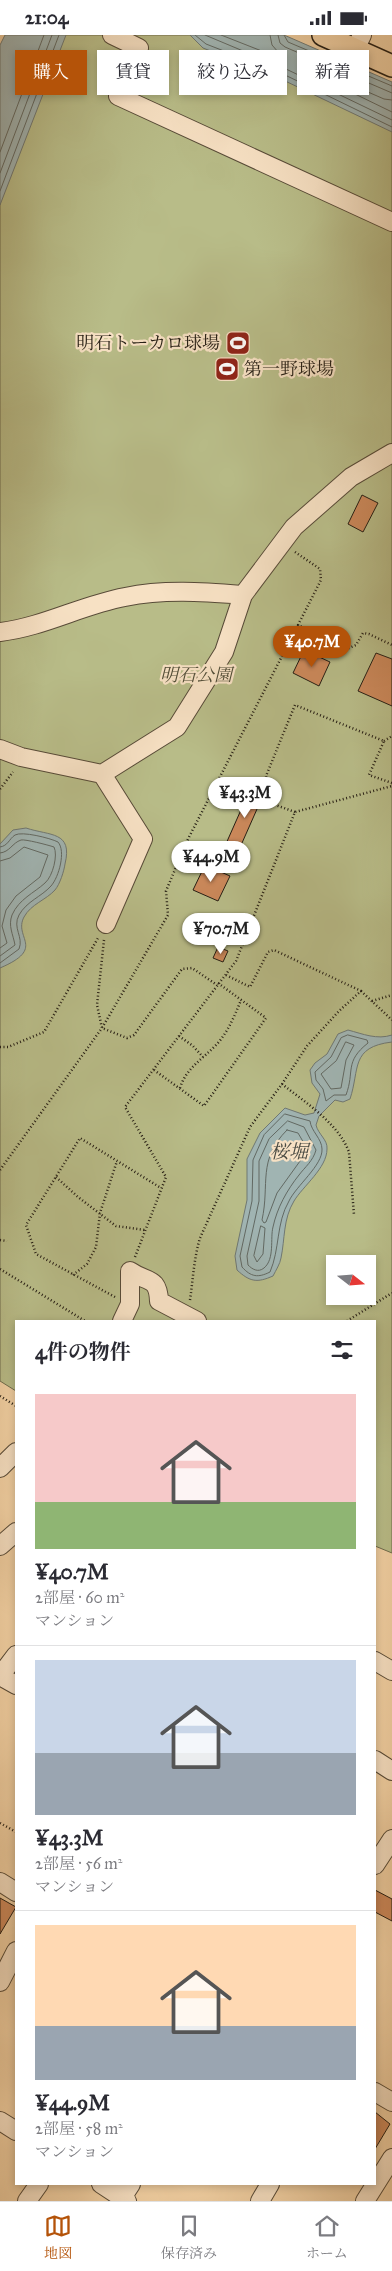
<!DOCTYPE html>
<html lang="ja">
<meta charset="utf-8">
<style>
body{margin:0;font-family:"IM FELL Great Primer","Noto Serif JP",serif;background:#f2f2f3;color:#2b2b33;height:100vh;display:flex;flex-direction:column;font-size:19px;white-space:nowrap}
*{box-sizing:border-box;margin:0}
p{font-size:16px;color:#7c7c81}
.icon{flex:none;width:28px;height:28px;fill:none;stroke:currentColor;stroke-width:2;stroke-linecap:round;stroke-linejoin:round}
.map{position:relative;flex:1;overflow:hidden}
.panel{position:absolute;left:15px;top:1285px;width:361px;height:865px;display:flex;flex-direction:column;background:#fff;border-radius:0px;box-shadow:0 2px 8px #0003}
.panel>*{flex:none}
.top-card{position:absolute;left:15px;top:15px;width:362px;height:45px;display:flex;gap:10px}
.needle{width:32px;rotate:107deg}
.controls{position:absolute;left:326px;top:1220px;display:grid;gap:10px}
.controls a{display:grid;place-items:center;width:50px;height:50px;border-radius:0px;background:#fff;box-shadow:0 2px 8px #0003;font-size:25px}
.price{position:absolute;translate:-50% -42px;padding:0 11px;border-radius:18px;background:#fff;color:#222;font-size:16px;line-height:32px;filter:drop-shadow(0 1px 2px #0008)}
.price::after{content:'';position:absolute;left:50%;top:30px;width:15px;height:11px;margin-left:-8px;background:inherit;clip-path:polygon(0 0,100% 0,50% 100%)}
.price.on{background:#b45309;color:#fff}
ul{padding:0;list-style:none}
li{display:grid;align-content:center;gap:10px;height:265px;padding:0 20px}
li+li{border-top:1px solid #e1e1e2}
li span{display:grid;place-items:center;height:155px;border-radius:0px;color:#555}
li>.icon{margin-inline-start:auto}
span .icon{width:90px;height:90px;fill:#fffc;stroke-width:1}
li b{font-size:21px}
h2{display:flex;justify-content:space-between;align-items:center;height:60px;padding:0 20px;font-size:21px}
.chip{padding:0 18px;border-radius:0px;background:#fff;box-shadow:0 2px 8px #0003;font-size:18px;line-height:45px}
.chip.on{background:#b45309;color:#fff}
.status{display:flex;justify-content:space-between;align-items:center;height:35px;padding:0 25px;background:#fff;direction:ltr}
.status svg{height:14px;fill:currentColor}
.menu{display:flex;justify-content:space-around;align-items:center;height:70px;border-top:1px solid #e1e1e2;background:#fff;font-size:14px;color:#7c7c81}
.menu a{display:grid;justify-items:center;gap:2px}
.menu .on{color:#b45309}
.map>svg:first-child{display:block}
</style>
<div class="status"><b>21:04</b><svg viewBox="0 0 49 12"><path d="M0 12V9h3v3zM5 12V6h3v6zM10 12V3h3v9zM15 12V0h3v12zM26 1h20v11H26zM47 4h2v5h-2z"/></svg></div>
<div class="map">
<svg width="392" height="2166" viewBox="0 0 392 2166">
<rect width="100%" height="100%" fill="#f2d1a4"/>
<filter id="stains"><feTurbulence type="fractalNoise" baseFrequency=".004" numOctaves="4"/><feColorMatrix values="0 0 0 0 .2 0 0 0 0 .09 0 0 0 0 .02 0 0 0 .5 -.17"/></filter>
<radialGradient id="worn" r=".72"><stop offset=".6" stop-color="#630" stop-opacity="0"/><stop offset="1" stop-color="#630" stop-opacity=".3"/></radialGradient>
<path fill="#b8bc88" stroke="#6e6d4e" fill-rule="evenodd" d="M8,0H275L392,51V1518L375,1511V1286H16V1356L0,1346V18ZM335,1229H368V1261H335Z"/>
<path fill="#a0b4b2" stroke="#6f7873" d="M5,0H66L0,170V10Z
M190,0H284L392,47V97L281,44L203,13Z
M26,793C50,801 73,796 65,829C64,836 60,849 55,855C46,865 31,869 24,882C13,903 47,913 0,933V809L13,795Z
M348,995C363,999 377,1005 392,1000V1007C350,1012 360,1034 350,1064L343,1067L335,1065L319,1081L316,1090C318,1099 328,1105 327,1114C327,1133 303,1151 294,1166C283,1184 285,1204 281,1223C280,1229 276,1235 273,1241C257,1248 250,1247 237,1235L235,1221L247,1165V1124L260,1098L285,1073L305,1080L314,1078L320,1059L312,1048L310,1035L315,1028L327,1019L338,999Z"/>
<g fill="none" stroke-linecap="round" stroke-linejoin="round">
<path stroke="#626963" stroke-width="1" d="M195,0L206,9L283,39L392,92
M205,0L286,34L392,85
M221,0L277,22L279,18L272,10L270,0
M278,0L280,8L285,12L392,58
M284,0L288,7L392,51
M392,65L384,64L320,36L316,37L318,41L392,77
M0,117L44,0
M0,138L52,0
M0,156L59,0
M0,812C8,811 9,804 15,800C22,796 50,803 58,807C66,816 59,842 51,851C41,862 27,866 19,880C12,893 24,902 19,914L0,928
M0,818C10,817 12,808 21,805C25,804 48,810 54,812C58,820 53,841 45,848C34,858 19,864 12,880C8,891 13,899 15,910L0,921
M0,826L10,823L24,812L48,820L40,842L16,861L6,875L2,891L7,908L0,913
M348,1000L367,1005L368,1008C344,1027 355,1036 346,1060H334L326,1066L323,1054L316,1045L315,1037L331,1022L341,1003Z
M346,1007L354,1010L346,1025L341,1053L331,1054L321,1039L336,1026Z
M285,1079L310,1086C311,1096 322,1104 322,1114C323,1130 296,1151 289,1166C276,1188 280,1214 270,1237C258,1243 251,1242 242,1232L240,1221L252,1166L253,1125L264,1100Z
M288,1086L304,1092L316,1115C313,1126 305,1132 299,1140C287,1155 277,1173 273,1192C270,1203 275,1224 264,1233C258,1238 252,1234 248,1230L247,1221L259,1166V1126L269,1104Z
M287,1095L298,1098L308,1115L277,1158L266,1187L264,1188L262,1185C270,1149 257,1125 287,1095Z
M261,1191L265,1193L263,1219L257,1227L254,1221Z"/>
</g>
<path fill="#cc895b" stroke="#251e14" d="M362,460L378,468L363,497L348,489Z
M304,615L330,627L319,651L293,638Z
M376,618L392,624V671L358,656Z
M252,750L265,756L238,817L225,811Z
M205,830L230,841L218,866L193,855Z
M218,912L228,916L223,927L213,923Z
M375,1855L392,1864V1886L375,1877Z
M0,1863L16,1872L0,1899Z
M375,2077L390,2089L375,2114Z"/>
<g fill="none" stroke-linecap="round" stroke-linejoin="round">
<g stroke="#584b38" stroke-width="20">
<path id="minor" d="M112,0L139,13L118,61L392,187
M355,15L362,0
M0,597C43,592 82,570 125,562C164,554 203,557 243,560
M0,714L21,722L102,739L177,692L224,617L243,560L294,492L351,442L392,418
M102,739L143,804L106,889
M122,1286L130,1269V1236C147,1248 158,1241 159,1266L197,1286
M0,1433L16,1417
M0,1511L16,1497
M375,1626L392,1636
M0,1641L16,1620
M0,1641L16,1650
M375,1725L392,1736
M375,1830L392,1804
M0,1847L16,1857
M0,1947L16,1916
M375,2057L392,2067
M0,2086L16,2096
M101,2149L127,2166
M27,2166L39,2149
M120,2166L131,2149
M260,2166L270,2149
M365,2166L392,2123"/>
</g>
<g stroke="#251e14" stroke-width="24">
<path id="major" d="M323,0L392,31"/>
</g>
<path stroke="#251e14" stroke-width="2.5" stroke-dasharray="1 2.5" stroke-linecap="butt" d="M295,517L320,534L321,545L298,590L349,613L356,610L363,598L369,599L392,610
M384,706L392,701
M0,754L13,737
M295,777L270,768L266,741L295,670L384,706L369,740L392,748
M104,905L97,970L102,993L127,1003L134,1000L182,934L192,933L217,950
M361,956L392,985
M372,966L392,960
M179,1001L193,1011L203,1022
M0,1012H8L44,997L98,903
M154,1035L204,1071L266,983L218,948
M282,1049C306,1068 338,1088 349,1117L354,1180
M180,1053C186,1033 203,1024 217,1009C228,997 235,980 241,965
M0,1135L102,993L168,880L166,856L187,806L298,590
M56,1142L78,1162L116,1191L145,1195
M0,1205L7,1206
M135,1222L166,1142L125,1072L236,926L295,777L392,751
M0,1234L85,1286
M73,1240L87,1229L96,1212L100,1178L117,1126
M115,1262L36,1219L26,1190L80,1103L161,1153
M190,1265C193,1244 194,1223 200,1203L250,1092L282,1049L307,1011L339,976L361,956L274,915L268,917L250,952L226,940
M347,1286L392,1258
M0,1361L16,1371
M0,1788L16,1797"/>
<use href="#minor" stroke="#f7e1c4" stroke-width="18"/>
<use href="#major" stroke="#f2d1a4" stroke-width="21"/>
</g>
<defs>
<g id="stadium-square" transform="scale(1.25)"><rect x="-9" y="-9" width="18" height="18" rx="4" fill="#8f2418" stroke="#f7e1c4"/><path d="M0-5a6.5 5 0 1 0 0 10a6.5 5 0 1 0 0-10ZM-3.5-1.8h7v3.6h-7Z" fill="#fff"/></g>
</defs>
<g fill-rule="evenodd">
<use href="#stadium-square" x="238" y="308"/>
<use href="#stadium-square" x="227" y="334"/>
</g>
<g text-anchor="middle" dominant-baseline="central" stroke-width="4.5" stroke-linejoin="round" paint-order="stroke">
<g font-size="18" fill="#251e14" stroke="#f7e1c4" text-anchor="end">
<text x="220" y="308">明石トーカロ球場</text>
<text x="244" y="334" text-anchor="start">第一野球場</text>
</g>
<g font-size="18" font-style="italic" fill="#514d37" stroke="#f7e1c4">
<text x="196" y="640">明石公園</text>
</g>
<g font-size="19" font-style="italic" fill="#4a4b43" stroke="#f7e1c4">
<text x="289" y="1116">桜堀</text>
</g>
</g>
<rect width="100%" height="100%" filter="url(#stains)"/>
<rect width="100%" height="100%" fill="url(#worn)"/>
</svg>
<div class="controls">
<a><svg class="needle" viewBox="-14 -14 28 28"><path d="M0-13l5 13h-10z" fill="#e53935"/><path d="M0 13l5-13h-10z" fill="#7c7c81"/></svg></a>
</div>
<b class="price on" style="left:312px;top:633px">¥40.7M</b>
<b class="price" style="left:245px;top:784px">¥43.3M</b>
<b class="price" style="left:211px;top:848px">¥44.9M</b>
<b class="price" style="left:221px;top:920px">¥70.7M</b>
<div class="top-card">
<a class="chip on">購入</a>
<a class="chip">賃貸</a>
<a class="chip">絞り込み</a>
<a class="chip">新着</a>
</div>
<section class="panel">
<h2>4件の物件<svg class="icon" aria-label="filters" viewBox="0 0 24 24"><path d="M4 7h16M4 17h16"/><circle cx="9" cy="7" r="2"/><circle cx="15" cy="17" r="2"/></svg></h2>
<ul>
<li><span style="background:linear-gradient(#f6c9c9 70%,#8fb573 0)"><svg class="icon" aria-label="home" viewBox="0 0 24 24"><path d="M3 11l9-7 9 7M6 9v11h12V9"/></svg></span><div><b>¥40.7M</b><p>2部屋 · 60 m²</p><p>マンション</p></div></li>
<li><span style="background:linear-gradient(#c9d6e8 60%,#9aa5b1 0)"><svg class="icon" aria-label="home" viewBox="0 0 24 24"><path d="M3 11l9-7 9 7M6 9v11h12V9"/></svg></span><div><b>¥43.3M</b><p>2部屋 · 56 m²</p><p>マンション</p></div></li>
<li><span style="background:linear-gradient(#ffd9b3 65%,#9aa5b1 0)"><svg class="icon" aria-label="home" viewBox="0 0 24 24"><path d="M3 11l9-7 9 7M6 9v11h12V9"/></svg></span><div><b>¥44.9M</b><p>2部屋 · 58 m²</p><p>マンション</p></div></li>
</ul>
</section>
</div>
<nav class="menu">
<a class="on"><svg class="icon" aria-label="map" viewBox="0 0 24 24"><path d="M3 6l6-2 6 2 6-2v14l-6 2-6-2-6 2zM9 4v14M15 6v14"/></svg>地図</a>
<a><svg class="icon" aria-label="saved" viewBox="0 0 24 24"><path d="M7 4h10v16l-5-4-5 4z"/></svg>保存済み</a>
<a><svg class="icon" aria-label="home" viewBox="0 0 24 24"><path d="M3 11l9-7 9 7M6 9v11h12V9"/></svg>ホーム</a>
</nav>
